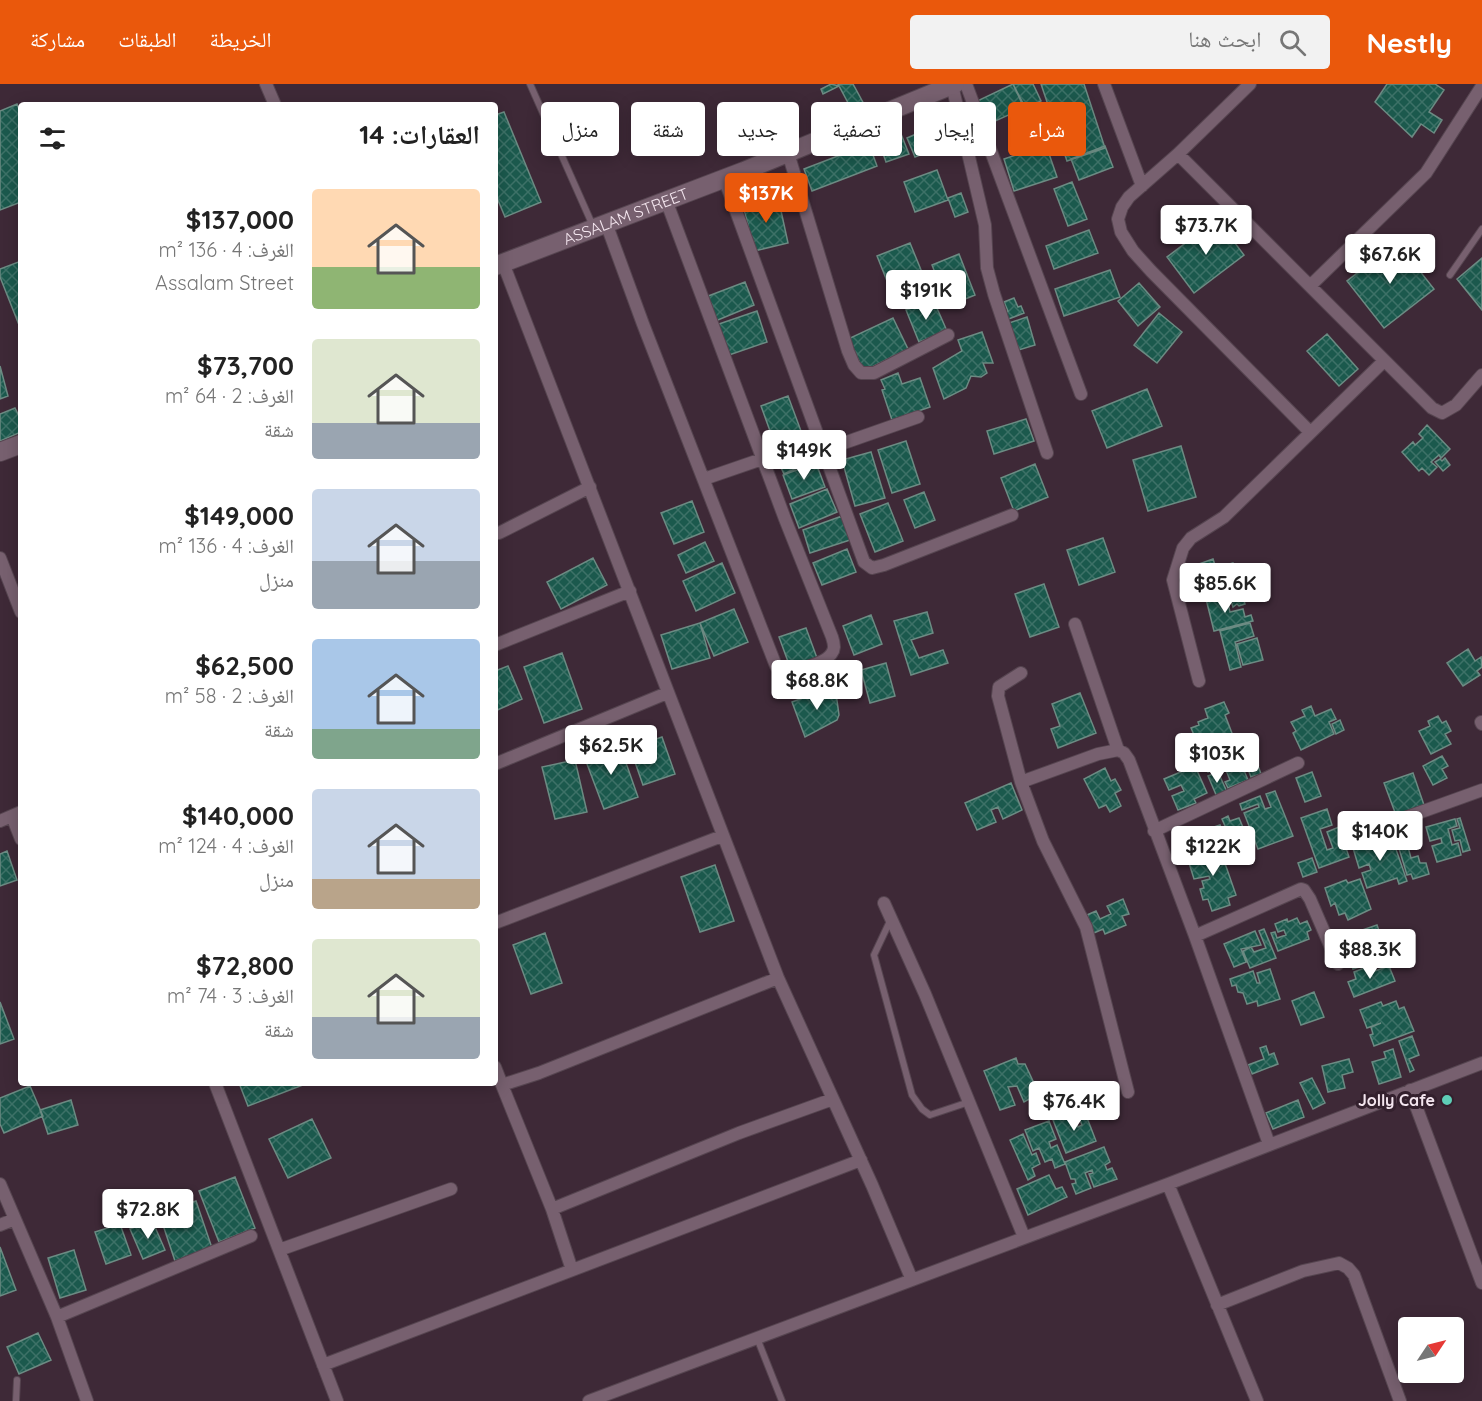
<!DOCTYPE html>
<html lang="ar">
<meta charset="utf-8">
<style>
body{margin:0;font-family:Quicksand,"Noto Naskh Arabic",sans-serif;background:#f2f2f2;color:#222;direction:rtl;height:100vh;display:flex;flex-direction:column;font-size:22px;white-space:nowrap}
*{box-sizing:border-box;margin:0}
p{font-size:20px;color:#767676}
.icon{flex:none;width:33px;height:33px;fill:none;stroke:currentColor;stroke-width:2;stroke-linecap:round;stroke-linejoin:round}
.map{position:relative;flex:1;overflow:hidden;direction:ltr}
.panel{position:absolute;left:18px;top:18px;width:480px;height:984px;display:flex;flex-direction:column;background:#fff;border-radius:6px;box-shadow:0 3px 15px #0003;direction:rtl}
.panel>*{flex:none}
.guide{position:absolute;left:516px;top:18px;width:570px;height:54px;direction:rtl;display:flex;gap:12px}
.needle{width:39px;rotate:55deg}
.buttons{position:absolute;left:1398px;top:1233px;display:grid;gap:12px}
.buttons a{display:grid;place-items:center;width:66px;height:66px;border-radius:6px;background:#fff;box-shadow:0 3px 15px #0003;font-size:30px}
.price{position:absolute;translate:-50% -51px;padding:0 14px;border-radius:6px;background:#fff;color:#222;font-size:20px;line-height:39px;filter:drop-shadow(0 2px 3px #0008)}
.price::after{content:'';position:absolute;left:50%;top:36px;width:18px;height:14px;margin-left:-9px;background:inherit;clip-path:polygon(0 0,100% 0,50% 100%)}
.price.selected{background:#ea580c;color:#fff}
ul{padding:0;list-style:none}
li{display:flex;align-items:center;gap:18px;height:150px;padding:0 18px}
li span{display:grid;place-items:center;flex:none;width:168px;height:120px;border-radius:6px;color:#555}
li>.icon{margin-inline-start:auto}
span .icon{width:72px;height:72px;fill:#fffc;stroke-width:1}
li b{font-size:26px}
h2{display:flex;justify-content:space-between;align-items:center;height:72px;padding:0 18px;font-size:26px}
.chip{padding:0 21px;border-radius:6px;background:#fff;box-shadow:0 3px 15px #0003;font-size:21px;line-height:54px}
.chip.selected{background:#ea580c;color:#fff}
header{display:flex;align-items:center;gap:36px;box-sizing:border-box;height:84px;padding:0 30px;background:#ea580c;color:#fff}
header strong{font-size:28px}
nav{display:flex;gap:33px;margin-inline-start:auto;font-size:21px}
.search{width:420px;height:54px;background:#f2f2f2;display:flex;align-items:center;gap:15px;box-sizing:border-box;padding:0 21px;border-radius:6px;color:#767676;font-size:22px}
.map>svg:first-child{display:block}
</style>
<header>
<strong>Nestly</strong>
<div class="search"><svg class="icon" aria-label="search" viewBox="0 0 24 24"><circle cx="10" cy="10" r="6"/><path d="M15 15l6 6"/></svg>ابحث هنا</div>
<nav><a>الخريطة</a><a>الطبقات</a><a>مشاركة</a></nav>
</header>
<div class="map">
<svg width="1482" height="1317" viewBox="0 0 1482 1317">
<defs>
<pattern id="building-cross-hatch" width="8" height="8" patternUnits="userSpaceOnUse" patternTransform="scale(1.5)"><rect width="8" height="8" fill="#1b594d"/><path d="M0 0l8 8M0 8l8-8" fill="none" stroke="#3d7167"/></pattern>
</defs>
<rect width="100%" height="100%" fill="#3e2937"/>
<path fill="url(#building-cross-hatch)" stroke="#6c8b83" stroke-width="1.5" d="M831,0L839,2L823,10L821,5Z
M838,0H853L866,24L854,30Z
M1013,0L1024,24L984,42L973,19Z
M1013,0H1033L1041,17L1026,25Z
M1041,0H1084L1105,64L1067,77Z
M1387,0H1435L1444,6L1429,28L1442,36L1434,49L1421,40L1412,53L1375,18Z
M17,20L21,30V118L0,126V27Z
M504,28L541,118L505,133L495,109V31Z
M944,38L953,58L915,73L907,54Z
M901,50L909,70L886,78L879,58Z
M869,60L877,82L812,107L804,85Z
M1046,61L1057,93L1014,107L1004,75Z
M1105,62L1113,83L1079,96L1071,75Z
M937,86L948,116L915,128L904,98Z
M1072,98L1087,135L1068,142L1054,105Z
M961,109L968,128L955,133L948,114Z
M778,113L788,159L754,167L743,121Z
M1217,135L1244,171L1194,209L1167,173Z
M1089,146L1098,169L1054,185L1046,162Z
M1397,158L1434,205L1384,244L1347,197Z
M910,159L928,203L895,217L877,172Z
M959,170L975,211L948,222L932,181Z
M1482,174V226L1457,195Z
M21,177V246L0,193V185Z
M1110,186L1120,213L1064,232L1055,205Z
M745,198L754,221L713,238L703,214Z
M1139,199L1160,223L1138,242L1118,217Z
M1014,214L1018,223L1021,222L1024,229L1006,236L1003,229L1008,227L1004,218Z
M933,215L947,247L919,258L906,226Z
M757,227L767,258L726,272L716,241Z
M1159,229L1182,248L1157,279L1134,261Z
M1027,233L1035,261L1015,267L1006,240Z
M893,234L908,265L864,287L848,255Z
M982,248L993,279H983L987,289L981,293L971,292L966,304L944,315L933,284L962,267L958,256Z
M1327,250L1358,285L1339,302L1307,267Z
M0,282L8,312L0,315Z
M898,289L902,300L920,294L930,323L892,336L882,306L885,305L881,296Z
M1147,305L1162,342L1107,364L1092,327Z
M788,312L801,347L774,358L761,322Z
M15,324L21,336V348L0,357V330Z
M1026,335L1034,357L994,370L987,347Z
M1427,341L1450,365L1441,374L1439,371L1431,378L1437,383L1429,391L1422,384L1419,387L1402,368L1413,358L1415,361L1423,354L1419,350Z
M805,352L816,375L784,390L773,367Z
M906,357L920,400L892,409L878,366Z
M1181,362L1196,413L1148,427L1133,376Z
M871,368L885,414L855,422L842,376Z
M1445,374L1450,381L1443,387L1435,378L1440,375L1442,377Z
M816,379L825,403L792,415L783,391Z
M1035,380L1048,413L1014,427L1001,394Z
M827,405L837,428L799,444L790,420Z
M924,408L935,436L915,444L904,416Z
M692,417L704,448L674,460L661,429Z
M888,419L903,457L875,468L860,430Z
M842,432L850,456L810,469L803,446Z
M1103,454L1115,488L1079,501L1067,466Z
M705,458L714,477L686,489L678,471Z
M847,465L856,488L822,501L813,479Z
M593,474L607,501L561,525L547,498Z
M1213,475L1216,484L1233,479L1241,501L1210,512L1199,480Z
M722,479L735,509L696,527L683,497Z
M1044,500L1059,543L1030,553L1015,510Z
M1241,506L1245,520L1239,522L1237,520L1233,523L1231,517L1225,516L1224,511Z
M1222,511L1224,520L1228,519L1230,528L1243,525L1245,533L1251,531L1253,537L1214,547L1206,515Z
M734,525L748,558L714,572L700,539Z
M927,528L933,549L911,556L919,574L943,566L948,579L911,591L894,537Z
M871,531L882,560L854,571L843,542Z
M700,539L710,574L672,585L661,551Z
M1250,539L1254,552L1235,558L1241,583L1230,586L1220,547Z
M806,544L817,574L790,583L779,553Z
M1257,554L1263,576L1243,581L1237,560Z
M1468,565L1475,577L1481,573L1482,583L1477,587L1480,591L1463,602L1447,579Z
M562,569L582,625L544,639L524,583Z
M886,579L895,612L870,619L861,586Z
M508,582L522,615L495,627V587Z
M835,602L839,631L837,636L805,653L792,618Z
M1080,609L1096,649L1058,664L1051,645L1060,642L1052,620Z
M1224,618L1229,629L1225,631L1235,657L1223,661L1228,672L1208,680L1203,668L1206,667L1205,663L1200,665L1191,644L1199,641L1198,638L1208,634L1205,625Z
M1311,622L1315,632L1331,625L1336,635L1329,638L1334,650L1301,666L1293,649L1296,647L1291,638L1305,632L1302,626Z
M1438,632L1442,639L1446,637L1451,647L1445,650L1451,660L1431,670L1419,647L1430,642L1428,637Z
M1340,636L1344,646L1336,650L1332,640Z
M662,653L675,690L643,701L630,664Z
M1242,656L1247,666L1243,668L1246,675L1241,679L1248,696L1228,704L1225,698L1230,696L1225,684L1219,687L1218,684L1208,688L1205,682L1229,672L1226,663Z
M619,659L638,713L604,725L584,672Z
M1442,672L1448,682L1442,685L1447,694L1433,701L1423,682Z
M575,676L587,728L555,735L542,683Z
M1256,676L1261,690L1251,693L1246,680Z
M1195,682L1207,709L1194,715L1196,719L1178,726L1172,712L1184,707L1181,701L1169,706L1164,695Z
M1105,684L1111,697L1115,695L1121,706L1115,709L1121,722L1110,728L1106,721L1099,724L1084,695Z
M1218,688L1227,708L1217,713L1208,692Z
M1312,688L1321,712L1305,718L1296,694Z
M1413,689L1424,721L1396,731L1384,699Z
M1011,699L1022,726L1003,735L998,723L991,726L996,738L977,746L965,719Z
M1275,707L1293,752L1258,765L1244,729L1259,723L1258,720L1242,726L1240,720L1260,712L1265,725L1271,723L1266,710Z
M1327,725L1332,741L1320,745L1327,766L1333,764L1327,748L1339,743L1349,773L1319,784L1301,734Z
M1228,732L1230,737L1239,734L1253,767L1237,774L1235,769L1227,772L1214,743L1220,741L1225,753L1229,751L1222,735Z
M1460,734L1470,766L1463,768L1460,756L1455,757L1452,746L1460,744L1457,735Z
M1455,735L1457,742L1448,745L1452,761L1458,759L1461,771L1437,778L1432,762L1442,759L1441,754L1430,757L1426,743Z
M1413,746L1415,755L1413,757L1414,761L1408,763L1411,774L1418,772L1420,779H1426L1429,790L1413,795L1411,790L1407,791L1395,751Z
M1391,751L1407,797L1399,800L1397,794L1367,804L1362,789L1371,786L1369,780L1359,784L1353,764Z
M1212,762L1215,770L1221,768L1236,811L1228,814L1230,821L1212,827L1208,815L1203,816L1200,805L1204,804L1202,797L1210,795L1209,792L1194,795L1189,779L1194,777L1191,769Z
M7,767L17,796L0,802V770Z
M1312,774L1317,788L1303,793L1298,779Z
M715,781L734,837L700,848L681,793Z
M1360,795L1371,825L1348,836L1345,829L1339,831L1335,819L1331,822L1325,804L1346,796L1348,799Z
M1123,815L1129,830L1122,832L1126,841L1105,850L1103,845L1094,849L1087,831L1096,827L1100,835L1111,830L1107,822Z
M1297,834L1300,840L1307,837L1311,846L1307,848L1309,855L1278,867L1271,849L1275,848L1277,854L1286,851L1284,846L1278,848L1275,840L1287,835L1288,838Z
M1377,841L1382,855L1376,857L1380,869L1387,867L1391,878L1370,885L1368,880L1353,885L1351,879H1346L1340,859L1347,857L1345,852Z
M1264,845L1276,874L1250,884L1243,867L1251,863L1254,868L1266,864L1259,847Z
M1255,847L1261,861L1241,865L1246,878L1234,883L1224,860Z
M545,849L562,899L531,910L513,861Z
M1389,882L1395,897L1354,913L1348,898L1356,895L1354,888L1367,883L1369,889Z
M1270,885L1280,915L1258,922L1257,917L1247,920L1243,909L1238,908L1236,901L1232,902L1230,895L1253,887L1257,899H1260L1257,889Z
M1314,908L1324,933L1301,941L1292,917Z
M1396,917L1399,925L1404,923L1414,947L1374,962L1370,951L1373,950L1371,943L1381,939L1367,944L1360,926L1381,918L1383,922Z
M0,918L14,955L0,960Z
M1412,952L1419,971L1409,975L1414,986L1410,988L1399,957Z
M1266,962L1269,971L1274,969L1278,980L1252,990L1248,981L1264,975L1260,964Z
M1393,965L1401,993L1379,1000L1372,978L1386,974L1384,968Z
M1016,974L1018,980H1025L1039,1010L1024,1018L1017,1002L1008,1003L1015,1021L1000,1026L984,987Z
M1349,975L1353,988L1342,991L1345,1004L1328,1008L1322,982Z
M1312,994L1325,1019L1313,1025L1300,999Z
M239,999H308L248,1022Z
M30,1002L43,1032L4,1049L0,1040V1014Z
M71,1016L78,1041L48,1050L40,1026Z
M1298,1016L1304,1033L1273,1045L1266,1029Z
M1084,1026L1096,1057L1066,1069L1053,1036L1072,1029L1078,1043L1082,1041L1077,1029Z
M312,1035L331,1074L288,1094L269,1055Z
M1049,1037L1056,1055L1049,1058L1051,1064L1057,1061L1065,1080L1055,1084L1052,1075L1045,1078L1039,1064L1033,1067L1025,1046Z
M1023,1050L1032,1071L1036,1069L1040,1080L1032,1084L1035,1092L1028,1096L1010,1056Z
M1104,1063L1110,1078L1105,1081L1107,1086L1112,1084L1117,1095L1094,1103L1089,1090L1093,1089L1092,1086L1085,1089L1091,1104L1076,1110L1072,1100L1076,1099L1075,1095H1071L1065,1078Z
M1049,1091L1056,1105L1062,1103L1067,1113L1028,1131L1017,1105Z
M235,1093L255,1144L219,1158L199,1107Z
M196,1117L212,1164L175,1177L159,1129Z
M152,1136L165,1166L143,1175L130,1145Z
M120,1140L131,1171L106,1180L95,1148Z
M0,1163L16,1206L0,1212Z
M74,1166L86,1206L60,1214L48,1174Z
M38,1249L51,1276L19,1290L7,1263Z"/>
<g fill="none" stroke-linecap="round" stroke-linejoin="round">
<g stroke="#564550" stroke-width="8">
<path id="lane" d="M530,0L593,142
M1450,191L1482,145
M890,837L874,871L912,1011L922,1025L930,1031L969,1018
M757,1254L782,1317
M16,1317L17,1296"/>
</g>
<g stroke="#564550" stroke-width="14">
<path id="street" d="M266,0L275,21
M966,0L1081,310
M1104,0L1142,102
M1250,0L1178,70L1129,113L1122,123L1118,135L1121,148L1133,167L1151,187L1310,348
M952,1L985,141L987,184L994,210L1047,369
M788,69L848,267L854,281L861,289H874L948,251
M1178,70L1432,324L1442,329L1456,321L1482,291
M724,94L864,478L872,484L884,481L1012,431
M606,139L643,240L776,582L782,588C796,586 833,580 834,563C834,559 833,556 832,553L785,435L666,116
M503,179L778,894L872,1101L912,1196
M1310,202L1426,89L1482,2
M824,366L918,333
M704,395L762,375
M499,449L590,403
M0,474L21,528
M1075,540L1118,666L1124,669L1129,676L1195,852L1269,1060
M495,561L630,507
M1199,597L1173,496L1183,464L1191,454L1224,433L1384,277
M1481,638L1482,640
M1118,666L1098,670L1021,698L1043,757L1086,843L1128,1008
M495,680L667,609
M1021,698L998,612L999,603L1021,589
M12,732L21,755
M0,737L21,728
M1154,747L1298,679
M1360,750L1482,706
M884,819L925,910L1024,1153
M495,839L722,752
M1195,852L1301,805L1304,806L1310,815L1338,880
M495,983L502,1001L539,989L778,894
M215,999L337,1317
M502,1001L552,1125
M1410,1006L1482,1199
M0,1100L57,1233L87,1317
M1168,1100L1257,1317
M0,1141L15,1135
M279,1166L451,1105
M572,1186L552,1125L739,1049L833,1015
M1217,1221L1303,1187L1339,1179L1348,1184L1354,1191L1400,1317
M57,1233L251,1152
M323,1281L861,1076
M589,1317L1168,1100L1482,979"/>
</g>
<g stroke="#564550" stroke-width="20">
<g id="secondary">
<path id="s1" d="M495,182L744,87L955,0"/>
<path d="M0,368L21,360"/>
</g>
</g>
<use href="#lane" stroke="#77606f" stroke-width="6"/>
<use href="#street" stroke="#77606f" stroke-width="12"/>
<use href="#secondary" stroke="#77606f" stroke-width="18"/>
</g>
<circle fill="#5eceb7" stroke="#33202d" stroke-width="2" cx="1447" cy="1016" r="6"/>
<g text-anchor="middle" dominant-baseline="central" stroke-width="6" stroke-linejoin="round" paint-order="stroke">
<g font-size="16" fill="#f4e6ef" stroke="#33202d">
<text stroke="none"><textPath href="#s1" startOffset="140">ASSALAM STREET</textPath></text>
</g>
<g font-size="16" font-weight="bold" fill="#f4e6ef" stroke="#33202d" text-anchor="end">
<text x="1435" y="1016">Jolly Cafe</text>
</g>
</g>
</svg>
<div class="buttons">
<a><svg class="needle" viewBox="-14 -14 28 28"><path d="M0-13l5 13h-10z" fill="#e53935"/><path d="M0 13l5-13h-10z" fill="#767676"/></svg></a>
</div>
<b class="price selected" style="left:766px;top:140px">$137K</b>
<b class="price" style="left:1206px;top:172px">$73.7K</b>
<b class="price" style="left:1390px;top:201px">$67.6K</b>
<b class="price" style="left:926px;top:237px">$191K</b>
<b class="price" style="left:804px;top:397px">$149K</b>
<b class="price" style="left:1225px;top:530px">$85.6K</b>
<b class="price" style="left:817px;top:627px">$68.8K</b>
<b class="price" style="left:611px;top:692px">$62.5K</b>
<b class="price" style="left:1217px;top:700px">$103K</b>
<b class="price" style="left:1380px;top:778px">$140K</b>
<b class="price" style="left:1213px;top:793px">$122K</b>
<b class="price" style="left:1370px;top:896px">$88.3K</b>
<b class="price" style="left:1074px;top:1048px">$76.4K</b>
<b class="price" style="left:148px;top:1156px">$72.8K</b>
<div class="guide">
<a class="chip selected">شراء</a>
<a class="chip">إيجار</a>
<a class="chip">تصفية</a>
<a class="chip">جديد</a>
<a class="chip">شقة</a>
<a class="chip">منزل</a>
</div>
<section class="panel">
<h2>العقارات: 14<svg class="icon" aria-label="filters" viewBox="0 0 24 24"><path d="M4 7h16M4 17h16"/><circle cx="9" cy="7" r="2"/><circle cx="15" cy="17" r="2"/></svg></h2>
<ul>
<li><span style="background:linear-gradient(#ffd9b3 65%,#8fb573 0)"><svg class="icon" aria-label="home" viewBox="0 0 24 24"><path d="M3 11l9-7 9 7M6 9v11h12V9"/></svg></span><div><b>$137,000</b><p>الغرف: 4 · 136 m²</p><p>Assalam Street</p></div></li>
<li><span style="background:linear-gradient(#dfe7d0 70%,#9aa5b1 0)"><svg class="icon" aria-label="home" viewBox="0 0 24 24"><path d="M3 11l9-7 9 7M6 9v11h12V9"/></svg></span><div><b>$73,700</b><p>الغرف: 2 · 64 m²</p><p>شقة</p></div></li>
<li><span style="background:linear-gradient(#c9d6e8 60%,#9aa5b1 0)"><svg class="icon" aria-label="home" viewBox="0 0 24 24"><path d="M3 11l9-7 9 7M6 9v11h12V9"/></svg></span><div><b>$149,000</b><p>الغرف: 4 · 136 m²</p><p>منزل</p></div></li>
<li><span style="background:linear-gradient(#a9c7e8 75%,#7fa58c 0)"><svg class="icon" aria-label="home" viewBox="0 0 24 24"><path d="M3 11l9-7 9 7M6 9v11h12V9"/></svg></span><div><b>$62,500</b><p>الغرف: 2 · 58 m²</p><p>شقة</p></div></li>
<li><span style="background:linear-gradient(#c9d6e8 75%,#b9a48a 0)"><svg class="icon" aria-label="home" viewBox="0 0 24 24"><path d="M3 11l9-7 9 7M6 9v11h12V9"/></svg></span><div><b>$140,000</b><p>الغرف: 4 · 124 m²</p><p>منزل</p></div></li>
<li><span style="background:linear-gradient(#dfe7d0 65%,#9aa5b1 0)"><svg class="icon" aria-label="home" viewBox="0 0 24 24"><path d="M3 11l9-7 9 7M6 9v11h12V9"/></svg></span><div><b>$72,800</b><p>الغرف: 3 · 74 m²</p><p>شقة</p></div></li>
</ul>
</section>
</div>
